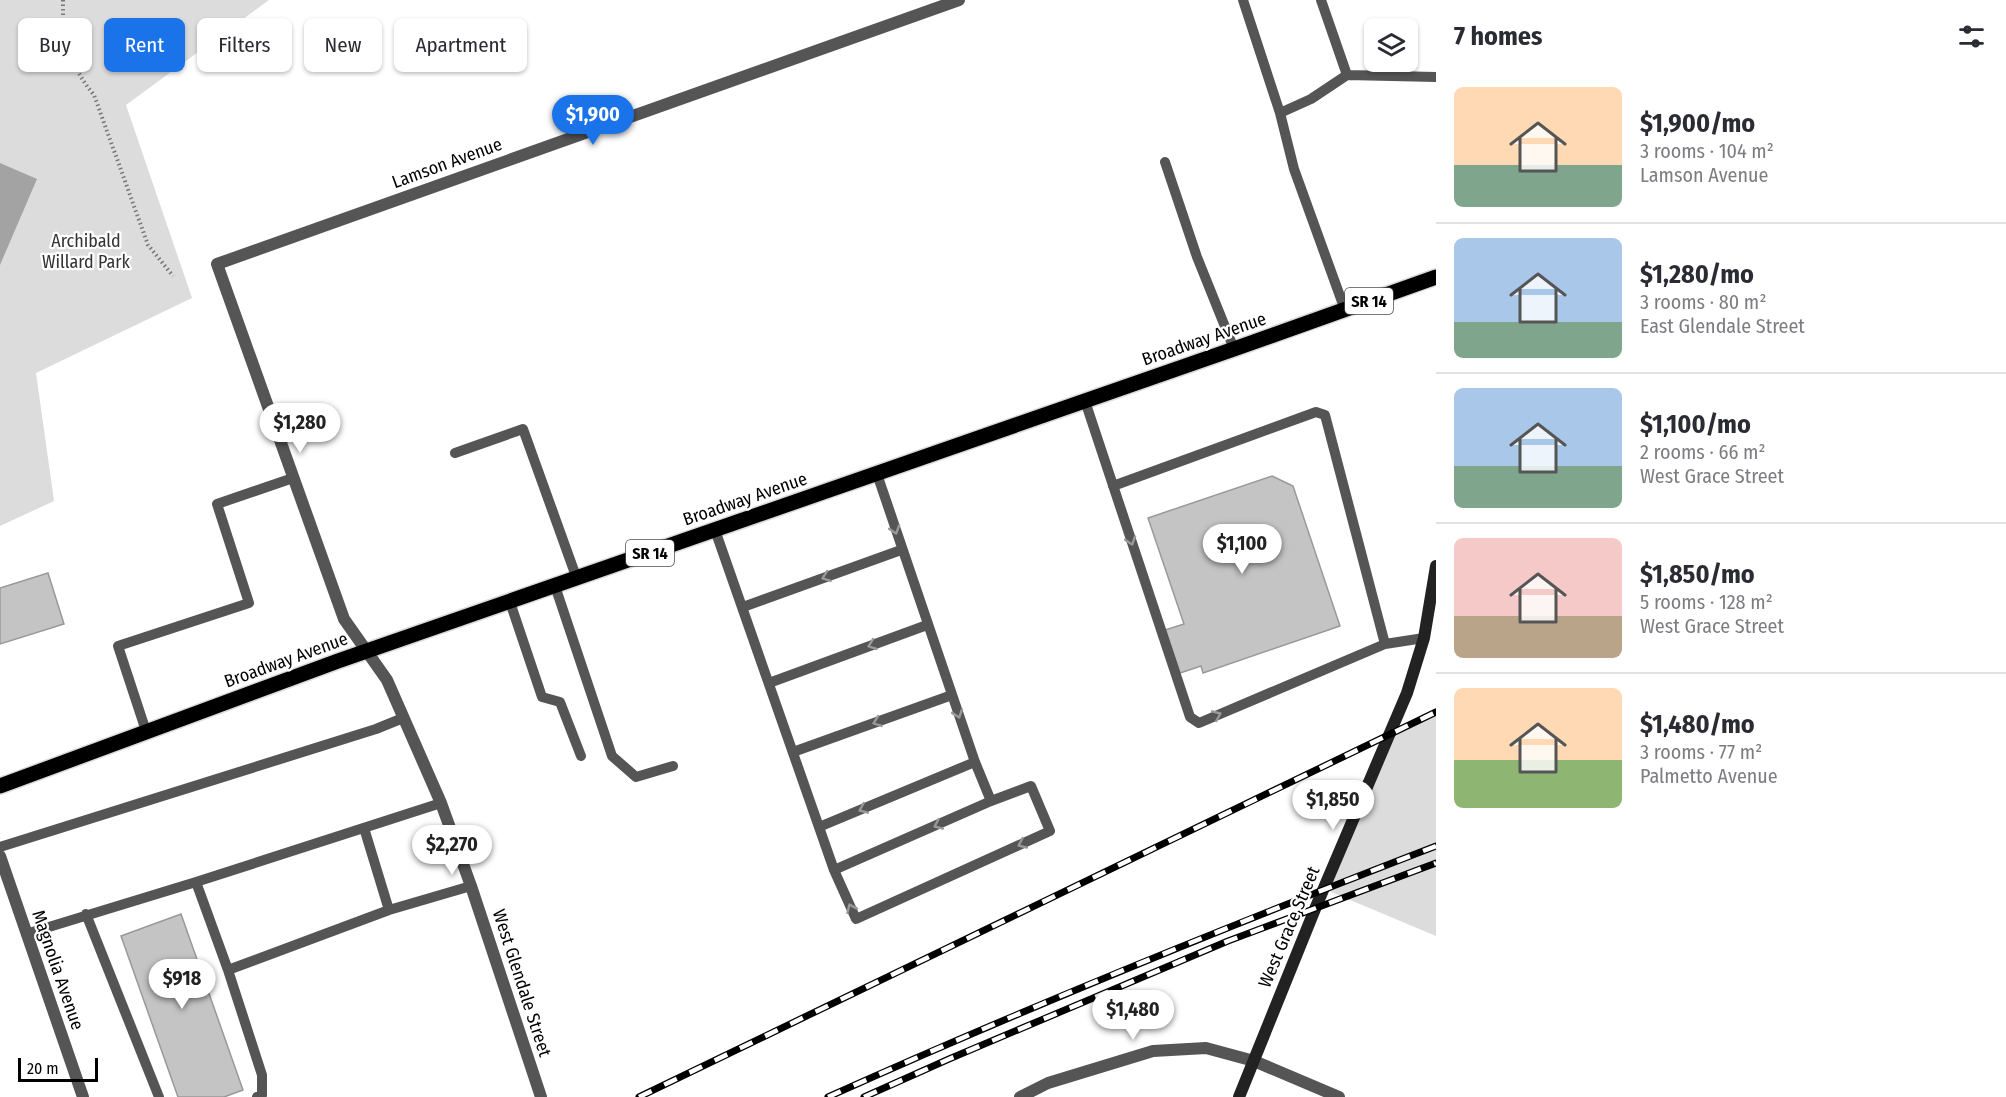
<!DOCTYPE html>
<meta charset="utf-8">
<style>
body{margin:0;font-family:"Fira Sans Condensed",sans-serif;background:#f2f2f3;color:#2b2b33;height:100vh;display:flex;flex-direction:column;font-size:22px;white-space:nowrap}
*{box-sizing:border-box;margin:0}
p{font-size:20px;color:#7c7c81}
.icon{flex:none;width:33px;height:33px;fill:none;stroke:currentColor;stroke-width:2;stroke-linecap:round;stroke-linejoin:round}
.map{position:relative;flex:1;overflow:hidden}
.panel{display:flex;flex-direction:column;background:#fff;width:570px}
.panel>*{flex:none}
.banner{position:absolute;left:18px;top:18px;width:570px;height:54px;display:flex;gap:12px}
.fabs{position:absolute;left:1364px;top:18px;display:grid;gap:12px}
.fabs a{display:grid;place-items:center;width:54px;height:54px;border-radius:9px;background:#fff;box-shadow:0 2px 4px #0004;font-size:30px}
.scale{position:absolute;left:18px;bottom:15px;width:80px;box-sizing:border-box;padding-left:6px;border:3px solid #000;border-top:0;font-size:16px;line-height:21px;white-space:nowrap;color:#000;-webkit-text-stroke:4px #fff;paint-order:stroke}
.price{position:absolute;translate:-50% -51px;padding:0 14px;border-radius:21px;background:#fff;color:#222;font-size:20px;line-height:39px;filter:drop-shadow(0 2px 3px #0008)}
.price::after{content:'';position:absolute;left:50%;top:36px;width:18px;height:14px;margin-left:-9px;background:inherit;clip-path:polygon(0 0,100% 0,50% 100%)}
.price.selected{background:#1a73e8;color:#fff}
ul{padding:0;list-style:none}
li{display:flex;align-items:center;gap:18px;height:150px;padding:0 18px}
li+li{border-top:2px solid #e1e1e2}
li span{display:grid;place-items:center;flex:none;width:168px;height:120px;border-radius:9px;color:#555}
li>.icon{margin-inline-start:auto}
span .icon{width:72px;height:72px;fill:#fffc;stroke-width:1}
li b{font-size:26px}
h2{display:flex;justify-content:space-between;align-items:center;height:72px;padding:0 18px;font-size:26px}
.chip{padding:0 21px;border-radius:9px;background:#fff;box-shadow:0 2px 4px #0004;font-size:21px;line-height:54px}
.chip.selected{background:#1a73e8;color:#fff}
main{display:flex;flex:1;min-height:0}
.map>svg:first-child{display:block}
</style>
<main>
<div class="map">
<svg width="1436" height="1097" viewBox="0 0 1436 1097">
<rect width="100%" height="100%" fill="#fff"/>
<path fill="#dcdcdc" d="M0,0H269L126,105L192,298L36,373L54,501L0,526Z
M1436,712V936L1324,889L1389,736Z"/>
<path fill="#a3a3a3" d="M0,163L37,179L0,265Z"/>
<path fill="#c4c4c4" stroke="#999" stroke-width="1.5" d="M1272,476L1293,486L1340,626L1203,673L1201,666L1180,673L1165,630L1184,624L1148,518Z
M48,573L64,624L0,644V588Z
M181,914L243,1090L224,1097H178L121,936Z"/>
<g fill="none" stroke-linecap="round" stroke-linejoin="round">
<g stroke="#dbdbdb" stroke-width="18">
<path id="primary" d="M0,786L338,661L1234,349L1436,277"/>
</g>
<path stroke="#777" stroke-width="4" stroke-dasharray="1.5 3" stroke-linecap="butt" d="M63,0C62,38 70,66 94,95L148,245L173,276"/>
<path stroke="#555" stroke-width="10" d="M1243,0L1280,113
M1321,0L1347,75L1436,77
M1165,162L1197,257L1234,349
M1345,310L1294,169L1280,113L1311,99L1347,75
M1085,401L1190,717L1199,723L1385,644L1424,638
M455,453L523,429L577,579
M1113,486L1316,412L1325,415L1385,644
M715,530L834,870L856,919L1050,831L1031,786L991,801L975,762L877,474
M555,586L612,756L636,777L673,766
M510,602L542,697L560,702L581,756
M743,607L901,550
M769,683L927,625
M146,731L118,646L249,603L217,504L293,478
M793,752L952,695
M819,827L975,762
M364,828L389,910L471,886
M0,847L376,729L403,718
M834,870L991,801
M196,882L228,970L262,1075V1095L257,1097
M86,914L159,1097
M26,934L196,882L441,803
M228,970L389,910"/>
<path stroke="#555" stroke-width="12" d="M0,856L83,1097
M541,1097L471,886L441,803L387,680L344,619L217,264L959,0
M1020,1097L1048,1083L1153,1051L1206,1048L1254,1061L1339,1097"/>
<path stroke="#222" stroke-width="12" d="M1239,1097L1315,909L1407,693L1424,638L1436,566"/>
<use href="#primary" stroke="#000" stroke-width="15"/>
<g stroke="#000" stroke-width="7">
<path id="rail" d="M639,1097L1436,712
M828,1097C1028,1007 1231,925 1436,846
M864,1097L949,1059L1228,941L1436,863"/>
</g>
<use href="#rail" stroke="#fff" stroke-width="4.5" stroke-dasharray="14" stroke-linecap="butt"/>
</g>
<defs><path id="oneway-chevron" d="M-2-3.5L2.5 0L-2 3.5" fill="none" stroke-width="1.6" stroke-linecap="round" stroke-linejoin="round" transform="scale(1.5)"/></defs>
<g stroke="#999">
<use href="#oneway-chevron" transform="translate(895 530) rotate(72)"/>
<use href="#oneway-chevron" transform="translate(1131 541) rotate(72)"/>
<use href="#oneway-chevron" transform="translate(826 577) rotate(160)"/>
<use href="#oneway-chevron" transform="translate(872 645) rotate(160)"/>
<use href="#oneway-chevron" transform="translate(958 714) rotate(71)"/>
<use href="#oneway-chevron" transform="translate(1217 715) rotate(-23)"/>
<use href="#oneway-chevron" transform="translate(877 722) rotate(160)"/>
<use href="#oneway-chevron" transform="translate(863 809) rotate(157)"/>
<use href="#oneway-chevron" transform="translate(938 825) rotate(156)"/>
<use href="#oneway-chevron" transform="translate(1022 844) rotate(156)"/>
<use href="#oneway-chevron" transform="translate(851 908) rotate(-114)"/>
</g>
<g text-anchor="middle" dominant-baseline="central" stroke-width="4.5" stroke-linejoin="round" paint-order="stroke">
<g fill="#fff" stroke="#4c4c4c" stroke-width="1.5">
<rect x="1345" y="288" width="48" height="26" rx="4.5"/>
<rect x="626" y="540" width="48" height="26" rx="4.5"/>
</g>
<g font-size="16" font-weight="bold" fill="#000">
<text x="1369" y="301">SR 14</text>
<text x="650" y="553">SR 14</text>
</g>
<g font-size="18" fill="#000" stroke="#fff">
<text transform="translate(447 163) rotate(-20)">Lamson Avenue</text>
<text transform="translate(1204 339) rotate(-19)">Broadway Avenue</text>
<text transform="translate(745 499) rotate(-19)">Broadway Avenue</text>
<text transform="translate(286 660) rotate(-20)">Broadway Avenue</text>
<text transform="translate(1289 927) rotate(-67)">West Grace Street</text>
<text transform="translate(58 970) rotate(71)">Magnolia Avenue</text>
<text transform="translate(522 983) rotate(72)">West Glendale Street</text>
</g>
<g font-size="18" fill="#333" stroke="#fff">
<text x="86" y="241">Archibald<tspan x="86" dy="21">Willard Park</tspan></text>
</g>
</g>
</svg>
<div class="fabs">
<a><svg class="icon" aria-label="layers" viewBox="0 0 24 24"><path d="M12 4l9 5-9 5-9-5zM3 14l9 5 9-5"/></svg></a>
</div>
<div class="scale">20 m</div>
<b class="price selected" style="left:593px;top:146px">$1,900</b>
<b class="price" style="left:300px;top:454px">$1,280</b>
<b class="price" style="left:1242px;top:575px">$1,100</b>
<b class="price" style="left:1333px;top:831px">$1,850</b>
<b class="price" style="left:452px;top:876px">$2,270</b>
<b class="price" style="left:182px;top:1010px">$918</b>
<b class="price" style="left:1133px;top:1041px">$1,480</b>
<div class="banner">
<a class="chip">Buy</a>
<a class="chip selected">Rent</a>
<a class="chip">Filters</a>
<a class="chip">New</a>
<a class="chip">Apartment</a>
</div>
</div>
<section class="panel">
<h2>7 homes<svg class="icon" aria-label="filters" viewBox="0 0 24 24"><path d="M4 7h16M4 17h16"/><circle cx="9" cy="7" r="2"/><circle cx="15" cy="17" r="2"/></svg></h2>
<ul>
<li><span style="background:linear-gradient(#ffd9b3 65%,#7fa58c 0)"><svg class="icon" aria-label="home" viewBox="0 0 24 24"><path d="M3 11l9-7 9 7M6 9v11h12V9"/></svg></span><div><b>$1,900/mo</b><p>3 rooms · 104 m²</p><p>Lamson Avenue</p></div></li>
<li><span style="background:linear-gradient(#a9c7e8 70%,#7fa58c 0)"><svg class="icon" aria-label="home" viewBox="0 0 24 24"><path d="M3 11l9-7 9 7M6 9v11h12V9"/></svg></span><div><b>$1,280/mo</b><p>3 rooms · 80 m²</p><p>East Glendale Street</p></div></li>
<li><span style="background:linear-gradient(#a9c7e8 65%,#7fa58c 0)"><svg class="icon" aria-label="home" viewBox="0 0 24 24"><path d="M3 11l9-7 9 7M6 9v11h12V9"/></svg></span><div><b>$1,100/mo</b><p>2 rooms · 66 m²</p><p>West Grace Street</p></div></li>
<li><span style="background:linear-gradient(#f6c9c9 65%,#b9a48a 0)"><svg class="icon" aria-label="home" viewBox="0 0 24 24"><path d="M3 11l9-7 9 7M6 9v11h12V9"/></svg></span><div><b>$1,850/mo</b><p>5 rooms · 128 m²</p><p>West Grace Street</p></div></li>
<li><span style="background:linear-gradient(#ffd9b3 60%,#8fb573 0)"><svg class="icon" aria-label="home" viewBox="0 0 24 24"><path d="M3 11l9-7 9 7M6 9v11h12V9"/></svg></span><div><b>$1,480/mo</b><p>3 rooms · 77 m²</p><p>Palmetto Avenue</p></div></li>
</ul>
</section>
</main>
